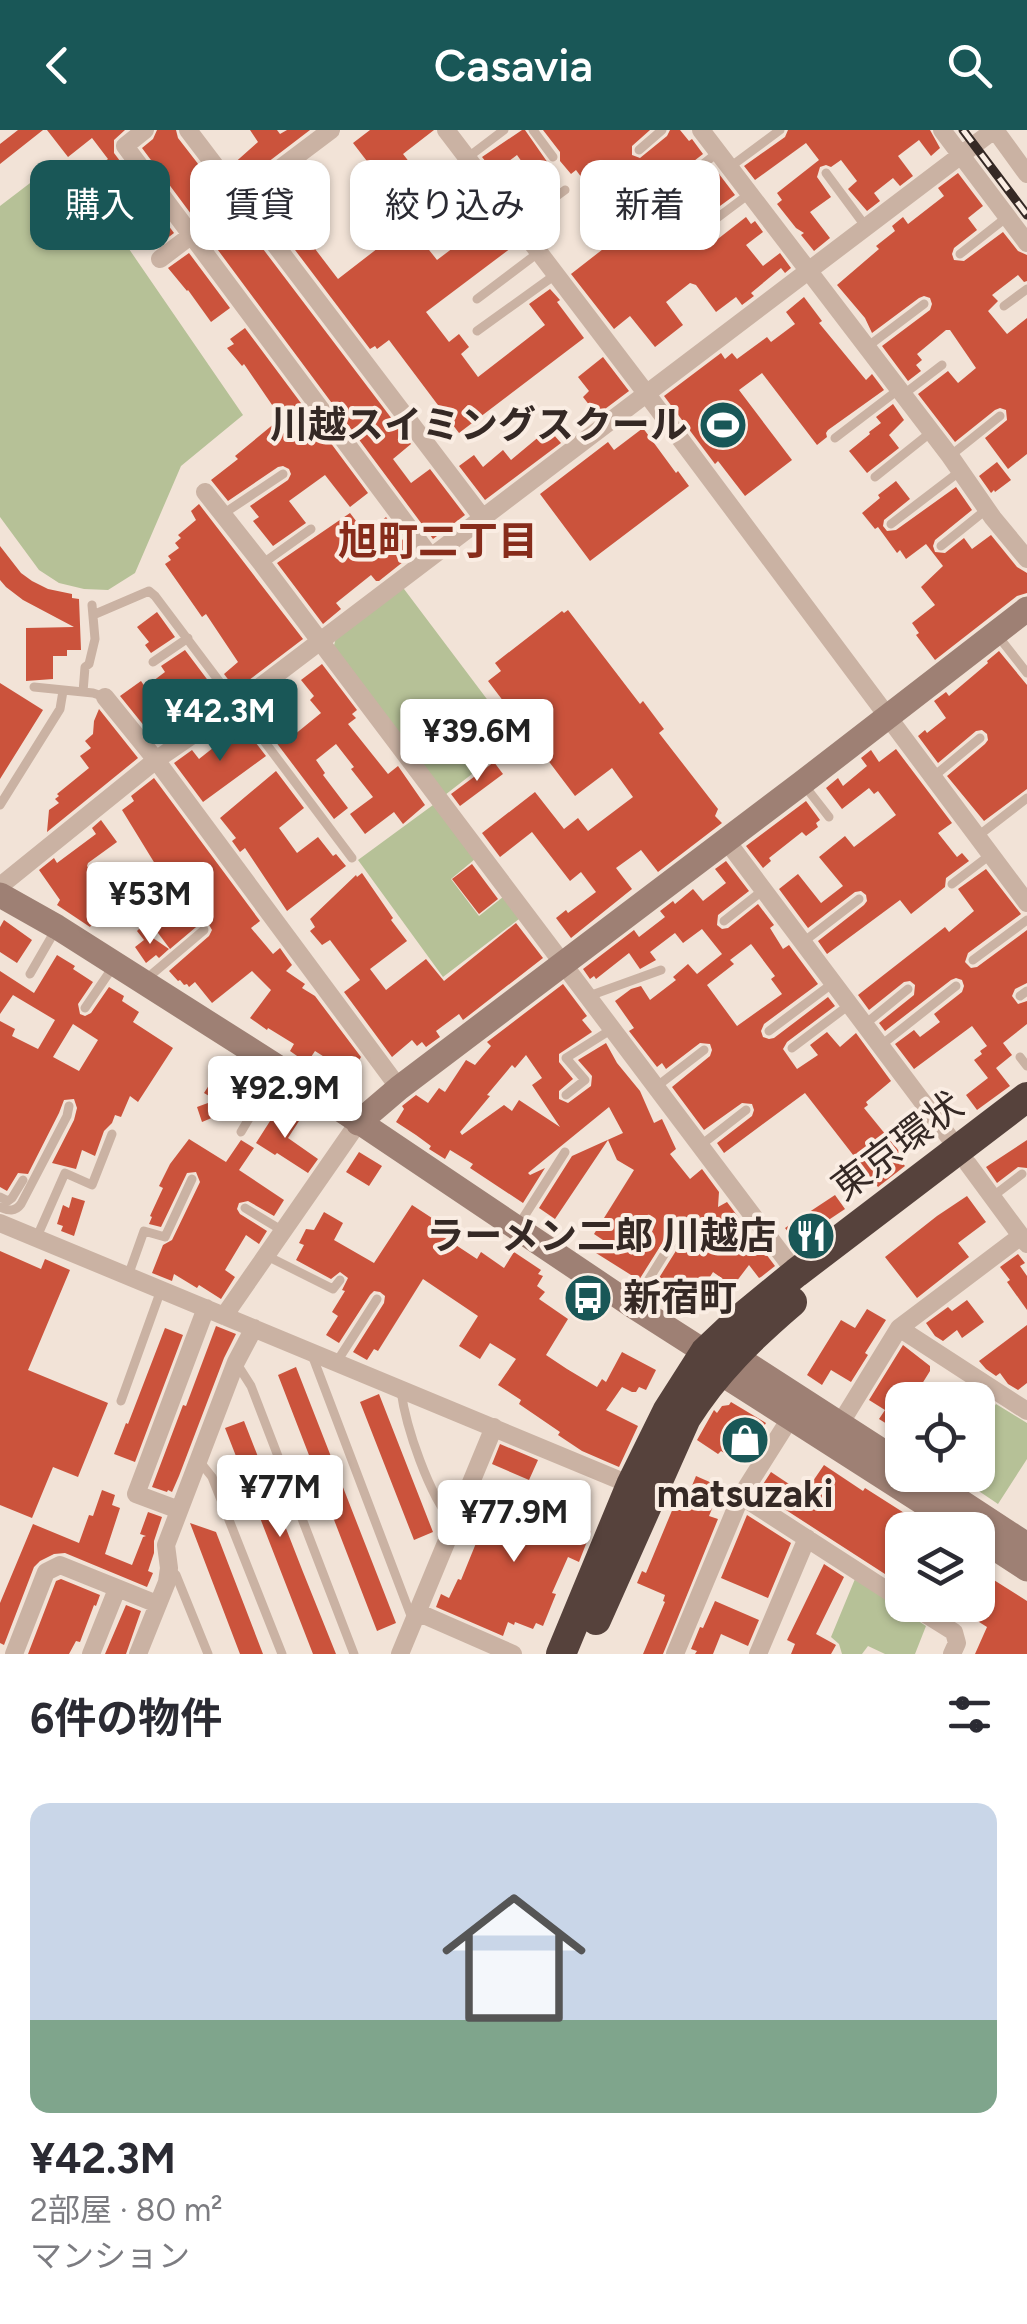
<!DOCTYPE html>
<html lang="ja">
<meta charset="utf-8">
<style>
body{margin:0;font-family:Figtree,"Noto Sans JP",sans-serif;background:#f7f7f7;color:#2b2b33;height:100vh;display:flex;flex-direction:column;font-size:38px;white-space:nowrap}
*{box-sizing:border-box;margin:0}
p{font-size:32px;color:#7c7c81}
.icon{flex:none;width:55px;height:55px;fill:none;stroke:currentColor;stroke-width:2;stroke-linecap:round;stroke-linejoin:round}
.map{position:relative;height:1524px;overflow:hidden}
.drawer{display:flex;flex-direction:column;background:#fff;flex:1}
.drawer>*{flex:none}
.banner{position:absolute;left:30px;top:30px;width:968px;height:90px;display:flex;gap:20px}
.buttons{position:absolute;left:885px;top:1252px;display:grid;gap:20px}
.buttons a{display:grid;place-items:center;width:110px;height:110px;border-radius:20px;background:#fff;box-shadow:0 2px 8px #0004;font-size:50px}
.price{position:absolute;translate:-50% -85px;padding:0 22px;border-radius:10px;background:#fff;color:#222;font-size:32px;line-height:65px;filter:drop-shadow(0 2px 5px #0008)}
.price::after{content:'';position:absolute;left:50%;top:60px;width:30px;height:22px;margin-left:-15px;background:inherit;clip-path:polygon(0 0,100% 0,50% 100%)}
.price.current{background:#195757;color:#fff}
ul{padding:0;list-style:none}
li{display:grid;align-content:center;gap:20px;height:530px;padding:0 30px}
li+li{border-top:2px solid #e1e1e2}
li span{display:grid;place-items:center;height:310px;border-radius:20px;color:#555}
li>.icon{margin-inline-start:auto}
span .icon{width:180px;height:180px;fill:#fffc;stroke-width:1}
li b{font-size:42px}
h2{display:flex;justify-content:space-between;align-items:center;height:120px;padding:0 30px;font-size:42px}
.chip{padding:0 35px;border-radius:20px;background:#fff;box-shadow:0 2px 8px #0004;font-size:35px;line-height:90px}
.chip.current{background:#195757;color:#fff}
header{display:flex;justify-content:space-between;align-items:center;height:130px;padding:0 30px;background:#195757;color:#fff;font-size:45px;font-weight:600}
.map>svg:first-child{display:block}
</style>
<header><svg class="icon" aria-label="back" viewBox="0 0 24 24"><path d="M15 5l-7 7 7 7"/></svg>Casavia<svg class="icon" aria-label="search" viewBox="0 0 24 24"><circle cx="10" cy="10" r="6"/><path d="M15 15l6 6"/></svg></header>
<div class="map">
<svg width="1027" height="1524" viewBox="0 0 1027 1524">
<rect width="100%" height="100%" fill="#f2e3d7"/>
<path fill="#b6c197" d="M38,47L83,52L243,285L181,336L135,443L108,460L84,459L59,453L39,440L0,387V76Z
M401,455L517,609L445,665L333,519L336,508Z
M433,675L475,729L451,749L479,786L503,767L519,789L443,847L358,730Z
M996,1274L1027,1293V1329L998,1374L955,1345H978V1303Z
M855,1449L926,1496L915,1524H885L868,1516L862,1524H842L839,1514L831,1507Z"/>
<path fill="#cb533c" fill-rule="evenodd" d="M18,0H43L0,34V14Z
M47,0H125L114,10V23L174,103L157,116L151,110L150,111L134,92L138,89L134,83L140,78L104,32L108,29L92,8L68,27Z
M157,0H176L178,8L223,66L194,88L142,18L153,9Z
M250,0H277L280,4L287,0H310L243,51L231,36L258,12Z
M370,0H434L403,24L452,87L422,111L437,130L490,90L511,118L426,182L449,212L459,204L469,217L461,224L478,247L545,195L529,174L550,159L560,170L557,172L584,208L459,303L389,210L377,219L375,216L370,219L264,79L277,69L338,149L413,91L353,13Z
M522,0H525L548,33L533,44L529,37L527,39L517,25L494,42L482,27Z
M543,0H650L632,16V25L640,28L667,6L670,0H680L689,11L692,9L703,24L650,65L635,80L614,54L596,67L576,40L571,44L560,31V22Z
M788,0H930L940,18L931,26L919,10L898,26L913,46L900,56L893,48L874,63L880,71L867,81L848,59L857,51L841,30L831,37L826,35L820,37L817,47L831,67L810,82L830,108L814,121L801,105L804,103L796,98L777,74L782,70L777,63L819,30L806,13L755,50L744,36L785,7Z
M713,36L735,65L683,103L681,109L683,115L691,117L699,111L705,119L746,87L751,94L755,91L763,102L746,115L763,136L780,123L791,138L785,143L781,138L751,163L754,166L742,175L736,167L716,182L696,155L690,153L666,172L683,195L655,217L630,186L614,199L571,144L639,91L646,90L660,79L666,86L689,68L683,60Z
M958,43L983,76L968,88L977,100L954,118L952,124L954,130L964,131L1003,102L1018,121L1027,125V151L1024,152L1018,145L992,165L998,171L988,181L1007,204L1027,188V324L1008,339L985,308L1007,290L1006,280L1000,278L995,280L955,312L918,264L948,241L958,253L976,238L950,200H946L917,224L922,230L916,235L921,241L908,251L882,216L930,180L932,174L930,168L924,166L919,168L872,203L865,188L837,155L879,119L876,116L895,101L892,96L903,87L908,94L944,66L938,58Z
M238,86L411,314L393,329L411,353L430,339L465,385L433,409L209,108Z
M189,123L230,178L211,192L188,160L187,161L168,138Z
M804,167L822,191L819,193L866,250L872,244L884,260L828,300L826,303L827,307L817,315L762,243L739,260L792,330L745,366L718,331L715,334L664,266L721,223L725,229L732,223L737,229L767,207L771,212L795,194L786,182Z
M245,198L368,363L350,377L325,345L289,371L306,393L273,416L253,391L259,387L250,376L288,350L291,344L289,339L283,336L278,337L228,371L211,350L238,329L235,326L281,288L244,234L242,236L227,218L234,214L230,209Z
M603,227L629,261L597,285L583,267L589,261L578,247Z
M893,274L904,290L889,305L899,318L867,343L849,321L870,304L869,302L881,293L876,287Z
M643,298L676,343L678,341L689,356L590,431L540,364L608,312L614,320Z
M553,304L561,313L485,370L459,336L474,325L483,337L503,320L511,330L541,305L547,309Z
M997,332L1011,350L995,362L994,360L991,363L979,346Z
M896,351L910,369L884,390L883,396L887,401L896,400L956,357L972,380L935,410L933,416L935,422L945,423L964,408L972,419L991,405L1017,437L1027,443V463L1017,466L935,530L916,505L919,503L912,493L935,475L921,457L943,436L926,414L906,429L900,420L897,423L878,397L875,399L862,383L880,368L878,365Z
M199,374L303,509L236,560L224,544L238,532L206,484L202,487L165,434L171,430L168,426L179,418L175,413L181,408L178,405L196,390L191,381Z
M350,383L366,404L386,387L413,424L379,451H376L371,445L336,473L341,479L323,494L277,433Z
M0,416L21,443L32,451L48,459L72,464V468L79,469L81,520H67V526H53V549L26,551V498L74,497L23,470L6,457L0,450Z
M568,480L640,574L643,571L664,599L659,603L718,679L715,686L722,693L658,742L641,720L616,738L632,759L571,808L556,788L566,780L568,783L596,762L581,742L570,751L532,702L500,727L482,703L535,662L564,699L578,688L588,701L633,667L612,638L575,666L488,551L501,541L495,533L562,481L564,483Z
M157,482L175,507L151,523L145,515L149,512L137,497Z
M185,520L222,569L158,613L120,566L141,551L145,557L165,542L161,536Z
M999,521L1027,555V659L984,691L947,646L985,614L988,610L987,604L982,600L976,601L938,633L918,606L925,600L927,603L946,588L934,571L946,562L949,566L988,533L987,531Z
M322,534L357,580L352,584L356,588L348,594L388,644L398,636L425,675L403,694L394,682L365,704L350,684L373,667L351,639L354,637L336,614L316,630L325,643L323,645L348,678L334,689L251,579L266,568L294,605L321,583L310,570L314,566L301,550Z
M0,553L43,580L0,649Z
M99,579L138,628L47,702L49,680L59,673L55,669L59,666L57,664L89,638L80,626L91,618L85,611L93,604L94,591Z
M242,595L266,626L203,672L174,633L192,620L199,629Z
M896,619L952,693L938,703L957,727L962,723L969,731L946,748L945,757L911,784L900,770L827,824L818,811L864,775L867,771L866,765L861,761L855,762L808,798L779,759L798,744L821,773L843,756L819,727L845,706L854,717L896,685L878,661L874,664L869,658L842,679L826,658L838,648L843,656L867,636L861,628L871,620L879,632Z
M494,632L503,644L460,676L451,664Z
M276,641L304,678L279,698L297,723L318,707L333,726L336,724L346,736L287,781L245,718L240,722L232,711L236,708L220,688Z
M154,648L260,791L251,798L273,824L280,818L292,835L286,841L305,854L302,858L315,866L361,927L351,944L315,921L307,933L290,921L294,914L268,898L267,900L250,888L271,860L252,841L212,873L195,852L189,857L187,854L184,855L180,850L178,851L169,841L209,806L212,800L208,793L202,792L170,819L155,799L172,787L157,766L140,779L126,760L142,748L145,752L160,742L122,680L134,671L131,666Z
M806,671L820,690L816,693L818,697L806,706L802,702L769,728L771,731L763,738L746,716Z
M101,690L117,712L88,733L87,736L102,759L89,766L107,778L99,791L96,788L90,797L57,775L60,770L39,740L54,728L57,733L96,704L92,698Z
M726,731L749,761L718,785L717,795L722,799L728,798L758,774L774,795L770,798L783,819L789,815L818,854L764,894L761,901L763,907L769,909L774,908L828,867L835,876L787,912L783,919L797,939L818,925L810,915L827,902L840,917L856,903L891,951L866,972L868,975L864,978L903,1026L899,1029L905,1036L878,1057L805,963L724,1023L717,1013L752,986L754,980L752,974L742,973L704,1000L672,957L710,926L712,920L710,914L700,913L666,939L662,933L657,937L629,901L634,898L615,871L631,859L641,856L650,870L676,850L673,847L688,834L697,844L722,824L702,799L683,813L675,803L650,822L656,830L640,839L629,823L596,849L594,846L590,849L583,839L634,800L639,807L665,787L660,781L673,771L675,774L693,759L703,771L726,753L715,739ZM751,814L775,846L771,849L782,864L737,896L707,855L734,834L730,830Z
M472,734L498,769L479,784L452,749Z
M986,739L1021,784L968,823L965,832L971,838L977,837L1027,800V853L1015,859L1012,866L1018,874L1027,871V894L1003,913L1012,925L996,938L1010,956L977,980L966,965L988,948L974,930L982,924L980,921L987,916L972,896L914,939L895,914L914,900L920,907L940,892L934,884L962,862L964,856L962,850L956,848L951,850L885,901L879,893L914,865L915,855L910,851L904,852L869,880L858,865L945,797L949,802L974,781L958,759Z
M362,743L393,788L391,790L407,811L370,839L386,860L426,829L444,851L516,793L543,828L463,890L459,884L436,901L440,907L426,917L422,912L417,916L412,910L392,927L344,862L360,850L330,810L322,815L310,801L315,797L310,789L356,745L357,747Z
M4,790L32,810L17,833L0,822V797Z
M139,799L153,808L169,819L159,828L156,825L146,833L135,817L144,810L137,801Z
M57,825L75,836L73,839L93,852L78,874L80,884L85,886L91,883L109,857L124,866L122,871L139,882L133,892L173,918L138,972L130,966L121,987L115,985L112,993L104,1001L95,1026L82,1020L76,1039L52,1033L74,990L77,978L74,969L64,970L59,983L28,1044L18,1043L7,1061L0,1057V891L15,899L12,906L38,919L55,890L13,865L0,884V841L34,863ZM73,894L98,910L79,941L53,927Z
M563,854L587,886L582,890L592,902L559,924V932L573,949L559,961V969L568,973L591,956L592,946L578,930L606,913L617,933L640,961L654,993L662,989L676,1019L670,1024L690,1049L702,1039L719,1062L718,1077L727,1072L745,1096L739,1105L763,1120L775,1136L761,1147L759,1148L749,1135L733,1156L713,1142L688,1182L652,1159L679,1116L680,1111L677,1106L671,1104L666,1107L639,1150L596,1123L603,1110L594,1104L634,1040L617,1030L608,1010L555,1089L539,1078L572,1026L623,1003L609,977L528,1043L530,1045L545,1038L523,1073L470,1038L473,1034L450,1020L445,1029L429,1019L431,1016L416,1005L396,992L404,979L402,976L416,965L428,973L439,958L445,962L466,930L475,935L491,916L487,912ZM526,925L542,948L532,955L560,997L519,970L512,981L504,975L462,1005L460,1002L490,966L487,965L512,935L515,938Z
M218,941L240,955L246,946L256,953L254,956L258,958L247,976L228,964L214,987L202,992L197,977L216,970L204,963Z
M279,977L299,991L288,1008L318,1029L308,1043L277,1023L275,1025L256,1013Z
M189,1009L226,1032L241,1010L254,1018L239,1040L284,1070L274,1086L248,1071L239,1073L237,1079L240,1084L267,1101L259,1114L246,1105L225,1140L235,1147L221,1169L199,1155L197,1158L174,1144L172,1151L152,1143L163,1115L172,1110L200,1052L196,1042L187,1043L161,1097L149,1094L152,1087L150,1086L163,1058L159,1056L170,1034Z
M1027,1010V1038L1018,1037L997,1053L986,1037Z
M359,1022L382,1036L369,1056L346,1042Z
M835,1065L845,1079L821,1095L824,1098L800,1117L785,1098Z
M967,1066L986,1092L958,1113L969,1127L917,1168L885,1127L937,1086Z
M72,1067L85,1071L74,1106L61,1101L63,1096L57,1094L63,1075L69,1078Z
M412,1075L435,1090L430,1098L477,1129L481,1122L504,1138L514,1122L541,1140L538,1144L543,1146L537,1156L545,1162L539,1169L568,1189L546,1225L567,1239L597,1257L602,1249L606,1252L622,1222L656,1240L646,1260L639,1257L636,1262H632L622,1257L606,1280L638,1296L619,1337L582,1321L558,1305L560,1302L519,1274L521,1270L498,1255L516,1229L490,1213L480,1229L459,1216L478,1186L423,1149L378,1221L374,1219L367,1230L353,1222L384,1173L385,1166L380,1162L374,1161L370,1165L339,1213L326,1205L338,1186L332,1182L345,1161L342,1160L348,1148L340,1142L331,1149L296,1130L304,1115L299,1113L306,1099L314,1100L324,1082L343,1093L334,1110L374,1133Z
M0,1121L41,1139L45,1129L70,1140L28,1240L108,1273L78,1347L53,1337L32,1388L0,1375Z
M1018,1124L1025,1133L1020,1136L1027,1146V1180L1007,1152L1010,1150L1000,1137Z
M967,1170L984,1192L962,1208L957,1200L943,1211L935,1206L926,1193L948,1177L952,1181Z
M867,1179L886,1190L865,1223L868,1225L851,1252L831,1240L822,1255L807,1245L841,1190L855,1198Z
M1027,1195V1253L1018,1260L1008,1254L1000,1243L996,1246L986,1239L979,1231Z
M216,1196L236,1204L224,1228L179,1346L172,1362L168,1360L167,1362L152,1357L183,1275L186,1276Z
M165,1198L183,1205L135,1332L114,1324L126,1293L128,1294Z
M903,1215L930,1236V1241L912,1270H902V1287L895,1299L879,1289L885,1280L869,1270Z
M296,1237L396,1493L377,1501L278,1245Z
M379,1264L433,1402L414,1410L360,1272Z
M731,1272L766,1293L744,1327L740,1325L736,1330L721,1321L718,1324L697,1310L714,1280L717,1283L722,1276L729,1275Z
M244,1291L303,1442L336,1524H313L225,1298Z
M500,1314L538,1330L529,1350L492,1334Z
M824,1335L863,1361L865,1358L931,1400H902V1455L758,1362L771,1342L804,1364Z
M696,1346L721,1357L709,1386L718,1389L663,1524H643L665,1472L663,1471L665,1465L637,1453L642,1441L646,1443L676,1371L684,1375Z
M487,1358L591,1401L579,1432L568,1427L552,1463L556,1464L543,1496L536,1493L533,1499L515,1492L514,1495L508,1492L503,1506L436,1477L441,1464L449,1468L458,1449L461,1450L483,1396L471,1391Z
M102,1360L115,1365L112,1375L120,1378L105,1424L132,1435L143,1407L146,1406L140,1404L148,1382L162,1387L154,1411V1423L148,1441L153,1443L147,1457L65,1423L54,1424L40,1431L34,1437L4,1515L0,1513V1473L33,1394L79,1413L89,1385L93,1386Z
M747,1385L791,1413L768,1468L721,1448Z
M190,1393L216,1402L263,1524H240Z
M824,1434L844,1447L816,1504L836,1515L831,1524H791L795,1514L787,1510Z
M978,1440L1027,1471V1524H975L987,1497L952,1475H978Z
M61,1449L100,1465L96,1476L94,1475L80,1512L76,1511L69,1524H28L56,1451Z
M715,1471L759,1490L748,1516L721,1504L713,1524H695L697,1521L691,1519L700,1497L703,1498Z
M126,1475L141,1481L126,1524H105Z"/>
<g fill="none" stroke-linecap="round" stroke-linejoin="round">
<path stroke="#cab2a3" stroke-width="9" d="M533,0L553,27
M639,20L662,0
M467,28L504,0
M730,37L780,0
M826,43L866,97
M642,83L717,23
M519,94L565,60
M689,109L749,64
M960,124L1007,87
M477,169L538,123
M1004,176L1027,159
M477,201L555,145
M867,217L924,174
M904,264L942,235
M835,308L898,260
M950,326L1000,286
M875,347L930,303
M223,384L283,344
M891,394L959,342
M941,416L987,379
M262,434L311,399
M93,485L149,461L155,466L352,728
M998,506L1027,543
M153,532L188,508
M34,557L93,563L105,567
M83,562L85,537L89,534L95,509L92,475
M933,647L980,608
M804,655L829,687
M0,675L60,579L63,561
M978,706L1027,668
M952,754L990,725
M724,791L762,761
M802,813L859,769
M973,830L1027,790
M30,844L56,799
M145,850L204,800
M589,866L661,840
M1020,866L1027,861
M85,878L115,834
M864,895L908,859
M769,901L833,853
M880,916L956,856
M792,918L849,875
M1020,927L1027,936
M656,957L704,920
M566,965L585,950L566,928L612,899
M241,1002L277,941
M701,1015L746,980
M0,1067L8,1071L12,1068L23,1050
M992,1067L1022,1044
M0,1077C9,1081 15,1082 21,1074L67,986L69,976
M245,1078L283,1101
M518,1096L565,1022
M36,1109L65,1043L92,1055L112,1004
M267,1126L333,1159L340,1150
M128,1146L144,1101L165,1107L192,1049
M634,1173L672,1112
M312,1225L413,1491
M336,1233L377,1169
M237,1234L251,1256L354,1524
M401,1261C406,1298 429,1365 453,1393
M121,1271L161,1160
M200,1332L212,1347L282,1524
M171,1440L176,1445L208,1524"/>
<path stroke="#cab2a3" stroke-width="18" d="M145,0L125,16L430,426
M188,0L482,387
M446,0L646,263L1027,773
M701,0L950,326L993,388L1027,429
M942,0L1027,113
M995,0L1027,44
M160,129L331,0
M205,362L262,434L796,1143
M105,567L156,630L399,958
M726,710L958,1019
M0,756L156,630L236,575L994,0
M968,1034L1027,1114
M0,1093L631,1355
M224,1186L358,993
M899,1198L1027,1281
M840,1294L899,1198L1021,1106
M741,1366L902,1470
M179,1380L136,1364L206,1178
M911,1475L954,1502L957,1513L952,1524
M417,1482L513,1524
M14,1524L46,1442L60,1435L157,1474
M91,1524L117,1459
M138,1524L167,1452L169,1438L166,1415L236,1232L254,1198
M400,1524L494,1297
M675,1524L741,1366L791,1287
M758,1524L807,1408"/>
<path stroke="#9e8074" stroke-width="25" d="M0,765L57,797L279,938L633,1176L705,1222L719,1242L966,1400
M358,993L399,958L802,653L1027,479
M715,1223L733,1225L902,1334
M920,1345L1027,1415
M978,1407L1027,1439"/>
<path stroke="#56423c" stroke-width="30" d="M596,1490L686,1288C715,1242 751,1207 792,1172
M561,1524L631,1355L668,1280L705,1222L741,1188L796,1143L1027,967"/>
<g stroke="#352925" stroke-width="9">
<path id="rail" d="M963,0L1027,85"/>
</g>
<use href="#rail" stroke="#faede3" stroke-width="5" stroke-dasharray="15" stroke-linecap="butt"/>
</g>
<defs>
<g id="stadium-disc" transform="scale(2.5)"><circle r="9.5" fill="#195757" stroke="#faede3"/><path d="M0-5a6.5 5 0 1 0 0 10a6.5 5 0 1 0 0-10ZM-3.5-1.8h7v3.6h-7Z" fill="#fff"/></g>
<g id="restaurant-disc" transform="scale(2.5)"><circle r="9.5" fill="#195757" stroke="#faede3"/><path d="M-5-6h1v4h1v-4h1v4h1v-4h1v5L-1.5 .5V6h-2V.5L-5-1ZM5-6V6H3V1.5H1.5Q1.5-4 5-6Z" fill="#fff"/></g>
<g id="bus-disc" transform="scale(2.5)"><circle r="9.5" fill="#195757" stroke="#faede3"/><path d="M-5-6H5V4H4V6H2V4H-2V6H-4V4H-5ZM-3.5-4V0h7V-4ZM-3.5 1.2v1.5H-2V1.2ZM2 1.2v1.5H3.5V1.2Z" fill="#fff"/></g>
<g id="shop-disc" transform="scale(2.5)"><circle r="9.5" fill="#195757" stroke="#faede3"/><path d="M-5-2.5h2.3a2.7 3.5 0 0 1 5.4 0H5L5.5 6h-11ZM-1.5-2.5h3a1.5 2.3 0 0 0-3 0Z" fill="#fff"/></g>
</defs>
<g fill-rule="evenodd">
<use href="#stadium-disc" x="723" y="295"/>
<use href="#restaurant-disc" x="811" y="1106"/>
<use href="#bus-disc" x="588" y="1168"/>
<use href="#shop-disc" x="745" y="1310"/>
</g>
<g text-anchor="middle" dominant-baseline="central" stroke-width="8" stroke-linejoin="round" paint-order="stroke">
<g font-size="38" font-weight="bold" fill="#352925" stroke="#faede3" text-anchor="end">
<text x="688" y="295">川越スイミングスクール</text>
<text x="776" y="1106">ラーメン二郎 川越店</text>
<text x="623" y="1168" text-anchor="start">新宿町</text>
<text x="745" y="1364" text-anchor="middle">matsuzaki</text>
</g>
<g font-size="38" fill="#352925" stroke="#faede3">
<text transform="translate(897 1016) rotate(-37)">東京環状</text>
</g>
<g font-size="40" font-weight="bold" fill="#872c1b" stroke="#faede3">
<text x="438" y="411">旭町二丁目</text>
</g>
</g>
</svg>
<div class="buttons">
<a><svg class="icon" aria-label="locate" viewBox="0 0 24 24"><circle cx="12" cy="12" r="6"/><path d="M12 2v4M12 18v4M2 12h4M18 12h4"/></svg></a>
<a><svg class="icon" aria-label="layers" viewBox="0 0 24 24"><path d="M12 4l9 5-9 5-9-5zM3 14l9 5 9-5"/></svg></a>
</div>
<b class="price current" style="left:220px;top:634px">¥42.3M</b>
<b class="price" style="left:477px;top:654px">¥39.6M</b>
<b class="price" style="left:150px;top:817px">¥53M</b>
<b class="price" style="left:285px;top:1011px">¥92.9M</b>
<b class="price" style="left:280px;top:1410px">¥77M</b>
<b class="price" style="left:514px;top:1435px">¥77.9M</b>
<div class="banner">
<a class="chip current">購入</a>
<a class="chip">賃貸</a>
<a class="chip">絞り込み</a>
<a class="chip">新着</a>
</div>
</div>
<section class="drawer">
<h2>6件の物件<svg class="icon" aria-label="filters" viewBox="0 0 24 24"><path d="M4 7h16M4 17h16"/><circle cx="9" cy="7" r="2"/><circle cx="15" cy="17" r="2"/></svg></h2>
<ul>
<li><span style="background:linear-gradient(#c9d6e8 70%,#7fa58c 0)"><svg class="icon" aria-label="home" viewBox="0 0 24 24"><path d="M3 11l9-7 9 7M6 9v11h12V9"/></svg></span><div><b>¥42.3M</b><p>2部屋 · 80 m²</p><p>マンション</p></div></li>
</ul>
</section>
